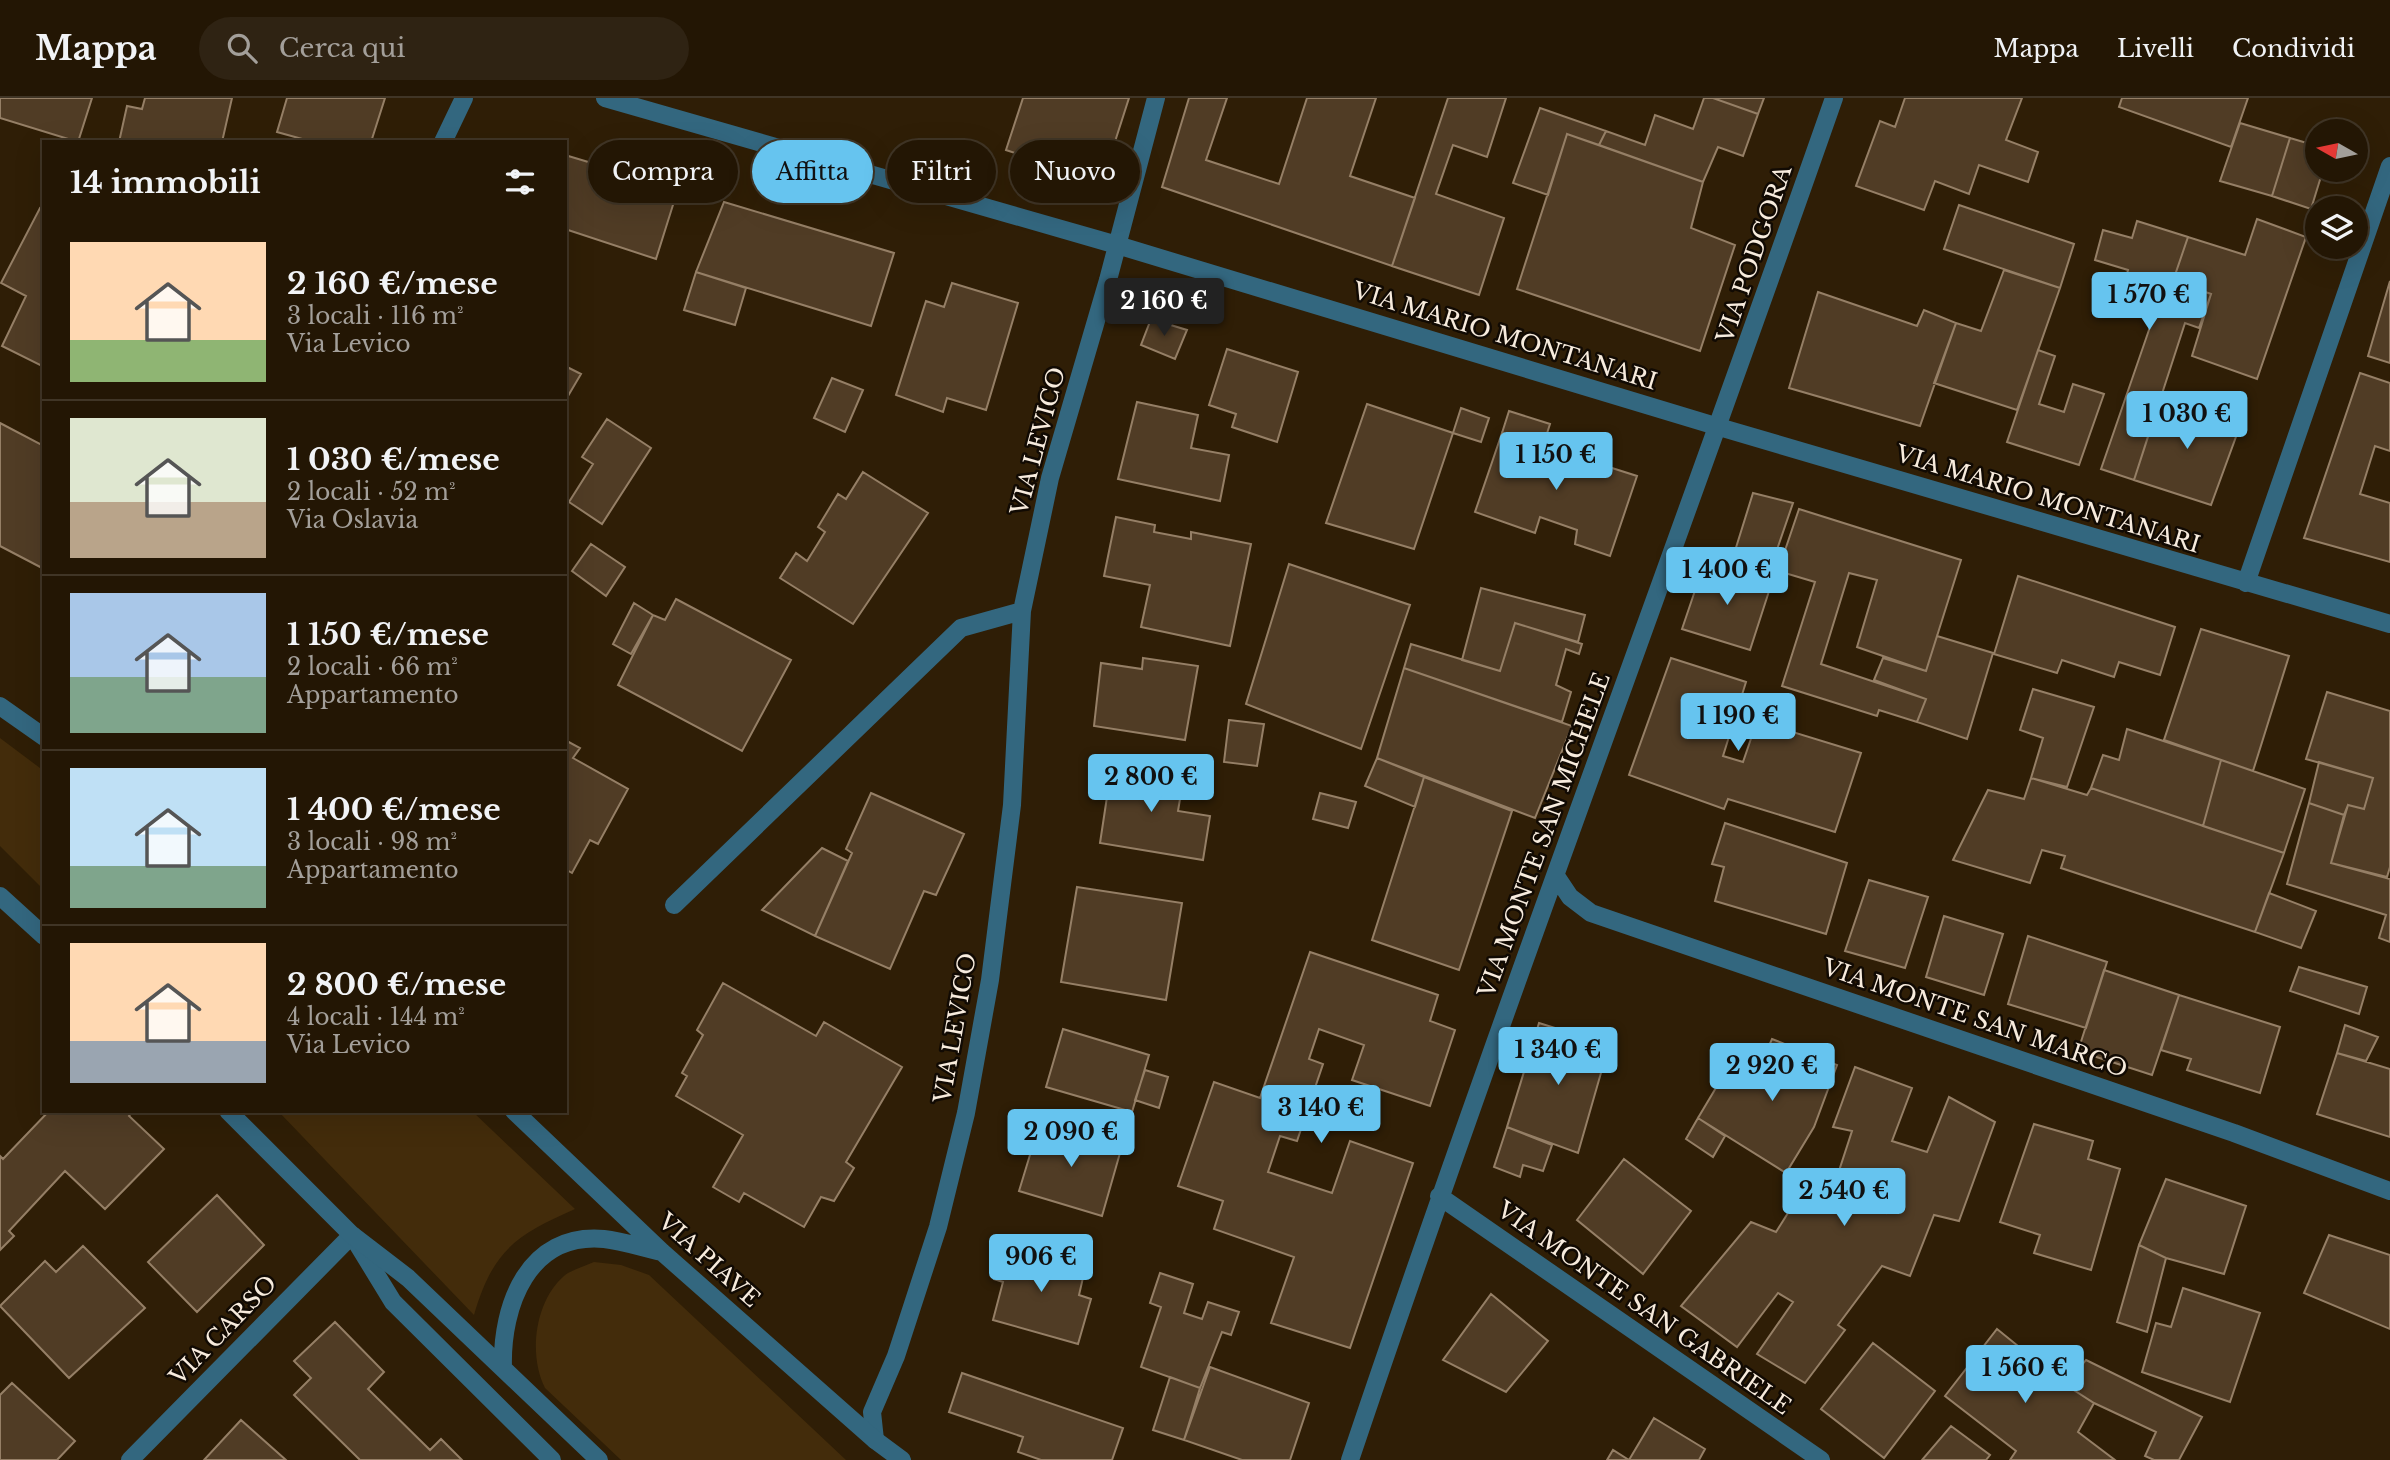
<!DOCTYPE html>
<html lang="it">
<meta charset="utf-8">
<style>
body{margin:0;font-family:"Libre Baskerville",serif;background:#2f2313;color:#f1f3f6;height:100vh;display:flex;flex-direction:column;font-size:26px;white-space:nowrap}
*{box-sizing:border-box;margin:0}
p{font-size:23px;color:#a39f9a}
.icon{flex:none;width:38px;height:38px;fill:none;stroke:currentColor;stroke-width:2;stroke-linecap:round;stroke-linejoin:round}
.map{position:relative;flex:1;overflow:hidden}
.panel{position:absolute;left:42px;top:42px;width:525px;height:973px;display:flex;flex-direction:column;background:#231604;border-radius:0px;box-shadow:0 7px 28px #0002,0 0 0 2px #403526}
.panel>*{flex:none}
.guide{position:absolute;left:588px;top:42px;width:665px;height:63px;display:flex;gap:14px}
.needle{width:46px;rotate:279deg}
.buttons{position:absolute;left:2305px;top:21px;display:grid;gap:14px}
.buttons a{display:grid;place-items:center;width:63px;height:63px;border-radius:50%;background:#231604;box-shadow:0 7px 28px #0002,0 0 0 2px #403526;font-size:35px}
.price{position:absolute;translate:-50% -60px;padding:0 16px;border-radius:7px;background:#66c4ef;color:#111;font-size:23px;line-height:46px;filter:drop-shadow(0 2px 4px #0008)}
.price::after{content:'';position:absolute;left:50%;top:42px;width:21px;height:16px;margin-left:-10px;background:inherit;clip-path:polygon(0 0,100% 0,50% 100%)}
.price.selected{background:#222;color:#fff}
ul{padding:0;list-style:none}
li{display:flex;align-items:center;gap:21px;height:175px;padding:0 28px}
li+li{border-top:2px solid #403526}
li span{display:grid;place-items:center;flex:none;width:196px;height:140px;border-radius:0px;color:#555}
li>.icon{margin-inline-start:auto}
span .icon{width:84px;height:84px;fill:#fffc;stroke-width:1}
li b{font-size:30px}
h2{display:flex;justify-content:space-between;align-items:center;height:84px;padding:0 28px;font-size:30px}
.tag{padding:0 24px;border-radius:32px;background:#231604;box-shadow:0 7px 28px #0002,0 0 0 2px #403526;font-size:24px;line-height:63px}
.tag.selected{background:#66c4ef;color:#111}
header{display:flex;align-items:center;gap:42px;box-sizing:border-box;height:98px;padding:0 35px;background:#231604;border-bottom:2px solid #403526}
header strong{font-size:33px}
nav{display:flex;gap:38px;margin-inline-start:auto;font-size:24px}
.search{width:490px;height:63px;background:#2f2313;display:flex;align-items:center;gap:18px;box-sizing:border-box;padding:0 24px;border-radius:38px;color:#a39f9a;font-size:26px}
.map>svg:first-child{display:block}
</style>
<header>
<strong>Mappa</strong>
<div class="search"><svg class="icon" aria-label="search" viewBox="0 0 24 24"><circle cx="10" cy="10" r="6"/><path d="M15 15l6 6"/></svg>Cerca qui</div>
<nav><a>Mappa</a><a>Livelli</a><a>Condividi</a></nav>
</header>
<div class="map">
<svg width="2390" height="1362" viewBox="0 0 2390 1362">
<rect width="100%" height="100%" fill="#2f1e06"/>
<path fill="#432c0b" d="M0,640L44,673V792L0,748Z
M278,1013H472L575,1111C516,1137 493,1152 474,1217Z
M594,1164L621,1167L649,1177L846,1362H621L545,1290C528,1257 535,1203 564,1178C571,1172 585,1168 594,1164Z"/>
<path fill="#503c25" stroke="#957f66" stroke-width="2" d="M0,0H92L78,44L0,20Z
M145,0H232L222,44H119L127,8L142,11Z
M287,0H385L371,44H313L277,34Z
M1023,0H1129L1102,84L1006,52Z
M1189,0H1227L1206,62L1279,86L1307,0H1376L1350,78L1415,100L1392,168L1162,89Z
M1448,0H1506L1487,59L1453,47L1436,96L1504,120L1479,197L1392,168Z
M1704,0H1713L1758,16L1743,58L1718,49L1703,84L1599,47L1606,33L1645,47L1655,17L1693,31Z
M1713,0H1764L1758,16Z
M1905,0H2022L2006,42L2038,54L2028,84L1979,67L1969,96L1935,83L1924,112L1856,88L1880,23L1895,29Z
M2122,0H2248L2231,49L2119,9Z
M1540,10L1606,33L1599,47L1567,36L1548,97L1513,85Z
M2240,25L2290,40L2272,98L2220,83Z
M1567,36L1703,84L1691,130L1735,147L1700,253L1517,191Z
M2290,40L2317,48V72H2323L2311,111L2272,98Z
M565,57L678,91L656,161L565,131Z
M724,104L894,155L871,228L696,174Z
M1959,107L2074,146L2060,190L1944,151Z
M40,110L44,112V269L2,248L26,198L1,185Z
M2257,121L2306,139L2257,281L2192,258L2211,196L2173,183L2188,139L2245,157Z
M2137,123L2188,139L2173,183L2211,196L2199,230L2185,225L2134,382L2101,371L2160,200L2124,188L2128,172L2095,162L2103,132L2132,140Z
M2004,172L2060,190L2017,312L1934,285L1956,225L1981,233Z
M696,174L746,190L735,227L684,212Z
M2390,183V265L2368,258Z
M952,185L1018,205L986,312L947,300L943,314L896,297L926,203L944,209Z
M1818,194L1917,228L1924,212L1956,225L1920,328L1789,290Z
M1151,221L1187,232L1175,261L1141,247Z
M1227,251L1298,274L1277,344L1232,329L1236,316L1209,307Z
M2038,252L2055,258L2039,306L2064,314L2073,286L2104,296L2079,367L2007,344Z
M565,268L581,276L565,303Z
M2360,275L2390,285V353L2375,348L2360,396L2390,405V464L2304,440Z
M832,280L863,292L845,334L814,320Z
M2161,298L2241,325L2211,407L2134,382Z
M1137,304L1198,317L1191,350L1229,357L1220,403L1118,381Z
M1367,306L1453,335L1414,451L1326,425Z
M1461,310L1489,320L1481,344L1453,335Z
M1509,313L1550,326L1543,348L1502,335Z
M607,321L651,350L602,426L569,404L593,366L582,359Z
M0,325L44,348V471L0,448Z
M1502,335L1637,378L1610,458L1575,446L1577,432L1540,419L1535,435L1475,414Z
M863,374L928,415L853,526L780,480L796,455L807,463L825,434L818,429L838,396L846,401Z
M1753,395L1793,405L1772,466L1734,456Z
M1799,411L1961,462L1926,573L1857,549L1877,482L1849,475L1821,566L1926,601L1917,624L1879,612L1877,618L1782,588L1815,484L1778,473Z
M1116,419L1155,427L1154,434L1191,441V434L1251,446L1230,548L1141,529L1150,487L1104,478Z
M591,446L625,469L606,498L572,473Z
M1289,466L1410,507L1361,651L1246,606Z
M1704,466L1771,487L1750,552L1682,531Z
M2018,478L2175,529L2160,577L2119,564L2114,579L2062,562L2057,575L1994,556Z
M1481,490L1585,517L1578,544L1515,525L1500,573L1462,562Z
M676,501L791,562L742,653L618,587L653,517L665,522Z
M634,505L653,517L631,556L613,546Z
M1515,525L1582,546L1579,556L1566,551L1556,587L1571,594L1562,624L1404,570L1411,546L1500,573Z
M2201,531L2289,558L2253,673L2164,642Z
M1937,538L1993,555L1967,641L1917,624L1926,601L1874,582L1883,560L1926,573Z
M1143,560L1198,568L1185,642L1094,628L1101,565L1142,571Z
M1671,560L1746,584L1723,658L1743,664L1757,623L1861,655L1835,734L1728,701L1724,711L1629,677Z
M1404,570L1572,628L1535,720L1377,660Z
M2033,591L2094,609L2067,689L2031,680L2043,640L2020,632Z
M2327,594L2390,613V769L2387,779L2331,765L2348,707L2364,711L2373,680L2306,661Z
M1229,622L1264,626L1257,668L1224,664Z
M2127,631L2221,662L2203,728L2091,690L2103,657L2119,662Z
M565,642L580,650L573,660L628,691L598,746L590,742L572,775L565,771Z
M1377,660L1424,679L1415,709L1365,688Z
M2221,662L2305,691L2284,755L2203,728Z
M2319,664L2373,680L2364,711L2348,707L2344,717L2309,705Z
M1112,666L1184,677L1178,713L1210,718L1203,762L1100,745Z
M1424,679L1512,713L1459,872L1372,842Z
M2031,680L2087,697L2091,690L2284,755L2255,834L2061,770L2065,758L2042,752L2030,785L1953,762L1988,692L2024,701Z
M871,695L964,736L936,797L924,793L890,871L815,838L852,755L846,751Z
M1320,695L1356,704L1348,730L1313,721Z
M2309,705L2344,717L2331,765L2390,781V844L2379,840L2386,817L2287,786Z
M1725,725L1847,765L1826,836L1715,803L1724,769L1712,766Z
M822,750L848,763L815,838L762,812Z
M1869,782L1928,799L1905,870L1845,853Z
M1077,789L1182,805L1166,902L1061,884Z
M2269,795L2316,813L2301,850L2255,834Z
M1944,818L2003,836L1984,897L1926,879Z
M2028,838L2107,864L2086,930L2008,906Z
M1310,854L1438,897L1430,923L1455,932L1430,1008L1352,982L1364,947L1319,931L1309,961L1323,966L1297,1043L1280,1038L1268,1074L1332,1095L1350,1043L1413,1065L1350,1250L1271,1225L1294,1159L1214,1131L1223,1103L1178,1088L1214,984L1260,1000Z
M2299,869L2367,889L2359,916L2290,893Z
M2104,872L2179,897L2152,977L2078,953Z
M723,885L816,938L824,924L902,969L846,1064L854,1070L834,1103L821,1099L804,1129L744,1095L739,1104L713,1089L743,1037L676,998L687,978L682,975L703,937L697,932Z
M2179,897L2280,929L2260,995L2187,972L2191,961L2161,952Z
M1539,925L1609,947L1578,1055L1507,1029Z
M2345,927L2378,939L2366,963L2337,955Z
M1063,931L1149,957L1132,1014L1046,989Z
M1772,941L1837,967L1814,1029L1786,1075L1698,1020L1729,968L1756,977Z
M2337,955L2390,971V1039L2317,1016Z
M1855,969L1912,990L1892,1043L1927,1054L1949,999L1995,1024L1959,1123L1934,1117L1910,1178L1882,1168L1838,1227L1845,1232L1805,1285L1757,1256L1793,1204L1778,1195L1737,1249L1681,1208L1751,1124L1776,1134L1805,1088L1886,1115L1893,1099L1837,1079L1852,1033L1833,1029Z
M1145,972L1168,979L1159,1010L1135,1002Z
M49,1013H133L129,1018L164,1051L105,1111L65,1073L9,1133L14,1138L0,1152V1058L3,1061Z
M1698,1020L1725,1038L1713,1059L1686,1041Z
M1040,1024L1122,1048L1102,1118L1019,1093Z
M2034,1026L2093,1043L2088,1061L2120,1071L2091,1172L2034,1155L2040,1137L2000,1124Z
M1507,1029L1552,1047L1543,1073L1523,1067L1520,1079L1494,1069Z
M1624,1061L1691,1113L1643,1176L1577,1122Z
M2166,1081L2246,1108L2224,1176L2166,1160L2139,1147Z
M217,1097L264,1147L197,1214L148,1164Z
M2329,1137L2390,1157V1231L2304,1195Z
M1004,1142L1085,1171L1079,1197L1091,1201L1078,1246L993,1222L1003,1184L994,1181Z
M2139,1147L2166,1160L2147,1234L2117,1224Z
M83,1148L145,1210L69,1280L0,1208L45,1163L56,1174Z
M1160,1175L1193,1186L1184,1215L1202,1221L1208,1204L1239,1214L1231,1237L1222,1234L1200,1290L1141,1269L1161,1209L1150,1205Z
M2183,1190L2260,1215L2230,1304L2142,1274L2156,1225L2171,1229Z
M1491,1196L1548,1243L1506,1294L1443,1262Z
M335,1224L384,1274L368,1291L430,1352L441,1341L462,1362H360L294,1297L311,1280L294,1263Z
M1997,1231L2066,1287L2094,1305L2078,1334L2115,1362H2010L2016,1353L1945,1298Z
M1873,1245L1935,1293L1884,1360L1821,1311Z
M2086,1262L2202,1319L2179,1362H2154L2145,1358L2156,1334L2094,1305L2066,1287Z
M1210,1269L1309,1305L1290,1362H1242L1184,1342Z
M962,1275L1123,1330L1112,1362H1041L1018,1354L1023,1339L949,1314Z
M1170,1279L1200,1290L1184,1342L1153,1332Z
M12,1285L75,1343L57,1362H0V1297Z
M1654,1320L1705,1351L1699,1362H1607L1613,1352L1629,1362Z
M241,1322L286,1362H204Z
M1951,1328L1990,1357L1986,1362H1922Z"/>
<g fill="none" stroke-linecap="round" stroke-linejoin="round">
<path stroke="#33677f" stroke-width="18" d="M605,0L1117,147L1719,329L2390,526
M443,44L464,0
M2246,485L2390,68
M1556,778L1570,799L1591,815L2234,1035L2390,1093
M674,807L961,530L1022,513
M1439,1098L1821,1362
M875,1342L872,1314L896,1258L938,1129L966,1015L990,882L1012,707L1022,513L1050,380L1108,182L1156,0
M130,1362L352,1137L393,1204L552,1362
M1350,1362C1504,905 1675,455 1834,0"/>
<path stroke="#33677f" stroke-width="18" d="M0,608L44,639
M0,798L44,838
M228,1013L352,1137L408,1180L599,1362
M514,1013L662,1154L875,1342L902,1362
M503,1270C501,1208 528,1134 604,1141C623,1143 643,1150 662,1154"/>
</g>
<g text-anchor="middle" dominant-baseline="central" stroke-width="5" stroke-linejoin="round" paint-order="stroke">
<g font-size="23" fill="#f7ebdd" stroke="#110a03">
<text transform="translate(1754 156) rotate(-71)">VIA PODGORA</text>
<text transform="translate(1505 238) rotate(17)">VIA MARIO MONTANARI</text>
<text transform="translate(1038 343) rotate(-75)">VIA LEVICO</text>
<text transform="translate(2048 401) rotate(17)">VIA MARIO MONTANARI</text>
<text transform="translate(1544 737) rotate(-70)">VIA MONTE SAN MICHELE</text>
<text transform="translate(1975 920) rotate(19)">VIA MONTE SAN MARCO</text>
<text transform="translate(955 930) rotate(-80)">VIA LEVICO</text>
<text transform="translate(709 1162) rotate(42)">VIA PIAVE</text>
<text transform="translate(1644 1210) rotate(35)">VIA MONTE SAN GABRIELE</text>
<text transform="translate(223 1232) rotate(-46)">VIA CARSO</text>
</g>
</g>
</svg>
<div class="buttons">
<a><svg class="needle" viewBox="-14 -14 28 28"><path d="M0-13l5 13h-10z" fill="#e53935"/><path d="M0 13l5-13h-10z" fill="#a39f9a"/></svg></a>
<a><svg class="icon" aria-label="layers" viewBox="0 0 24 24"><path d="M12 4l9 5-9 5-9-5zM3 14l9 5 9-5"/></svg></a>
</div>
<b class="price" style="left:2149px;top:234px">1 570 €</b>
<b class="price selected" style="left:1164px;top:240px">2 160 €</b>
<b class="price" style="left:2187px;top:353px">1 030 €</b>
<b class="price" style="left:1556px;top:394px">1 150 €</b>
<b class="price" style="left:1727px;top:509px">1 400 €</b>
<b class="price" style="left:1738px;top:655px">1 190 €</b>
<b class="price" style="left:1151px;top:716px">2 800 €</b>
<b class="price" style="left:1558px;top:989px">1 340 €</b>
<b class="price" style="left:1772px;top:1005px">2 920 €</b>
<b class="price" style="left:1321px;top:1047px">3 140 €</b>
<b class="price" style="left:1071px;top:1071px">2 090 €</b>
<b class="price" style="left:1844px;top:1130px">2 540 €</b>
<b class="price" style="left:1041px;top:1196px">906 €</b>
<b class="price" style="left:2025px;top:1307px">1 560 €</b>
<div class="guide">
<a class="tag">Compra</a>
<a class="tag selected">Affitta</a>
<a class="tag">Filtri</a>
<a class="tag">Nuovo</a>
</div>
<section class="panel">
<h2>14 immobili<svg class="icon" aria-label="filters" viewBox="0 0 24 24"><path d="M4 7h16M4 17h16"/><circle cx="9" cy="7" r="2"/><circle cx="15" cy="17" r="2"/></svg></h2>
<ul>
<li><span style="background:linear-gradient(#ffd9b3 70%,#8fb573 0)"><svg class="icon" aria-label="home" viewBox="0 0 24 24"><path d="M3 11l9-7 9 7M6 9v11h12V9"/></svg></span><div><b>2 160 €/mese</b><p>3 locali · 116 m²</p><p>Via Levico</p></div></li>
<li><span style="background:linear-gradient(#dfe7d0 60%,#b9a48a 0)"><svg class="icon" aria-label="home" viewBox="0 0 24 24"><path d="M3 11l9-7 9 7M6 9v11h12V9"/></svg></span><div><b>1 030 €/mese</b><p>2 locali · 52 m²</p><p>Via Oslavia</p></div></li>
<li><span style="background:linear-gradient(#a9c7e8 60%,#7fa58c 0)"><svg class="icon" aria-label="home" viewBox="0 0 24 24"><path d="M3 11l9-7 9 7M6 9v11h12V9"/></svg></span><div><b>1 150 €/mese</b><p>2 locali · 66 m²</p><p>Appartamento</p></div></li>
<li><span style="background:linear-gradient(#bfe0f5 70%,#7fa58c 0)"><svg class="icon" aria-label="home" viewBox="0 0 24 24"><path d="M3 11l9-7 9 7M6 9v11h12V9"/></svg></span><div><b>1 400 €/mese</b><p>3 locali · 98 m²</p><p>Appartamento</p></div></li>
<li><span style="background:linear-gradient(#ffd9b3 70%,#9aa5b1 0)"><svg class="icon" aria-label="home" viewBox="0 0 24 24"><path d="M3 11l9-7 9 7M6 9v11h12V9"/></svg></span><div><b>2 800 €/mese</b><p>4 locali · 144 m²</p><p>Via Levico</p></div></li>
</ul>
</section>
</div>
